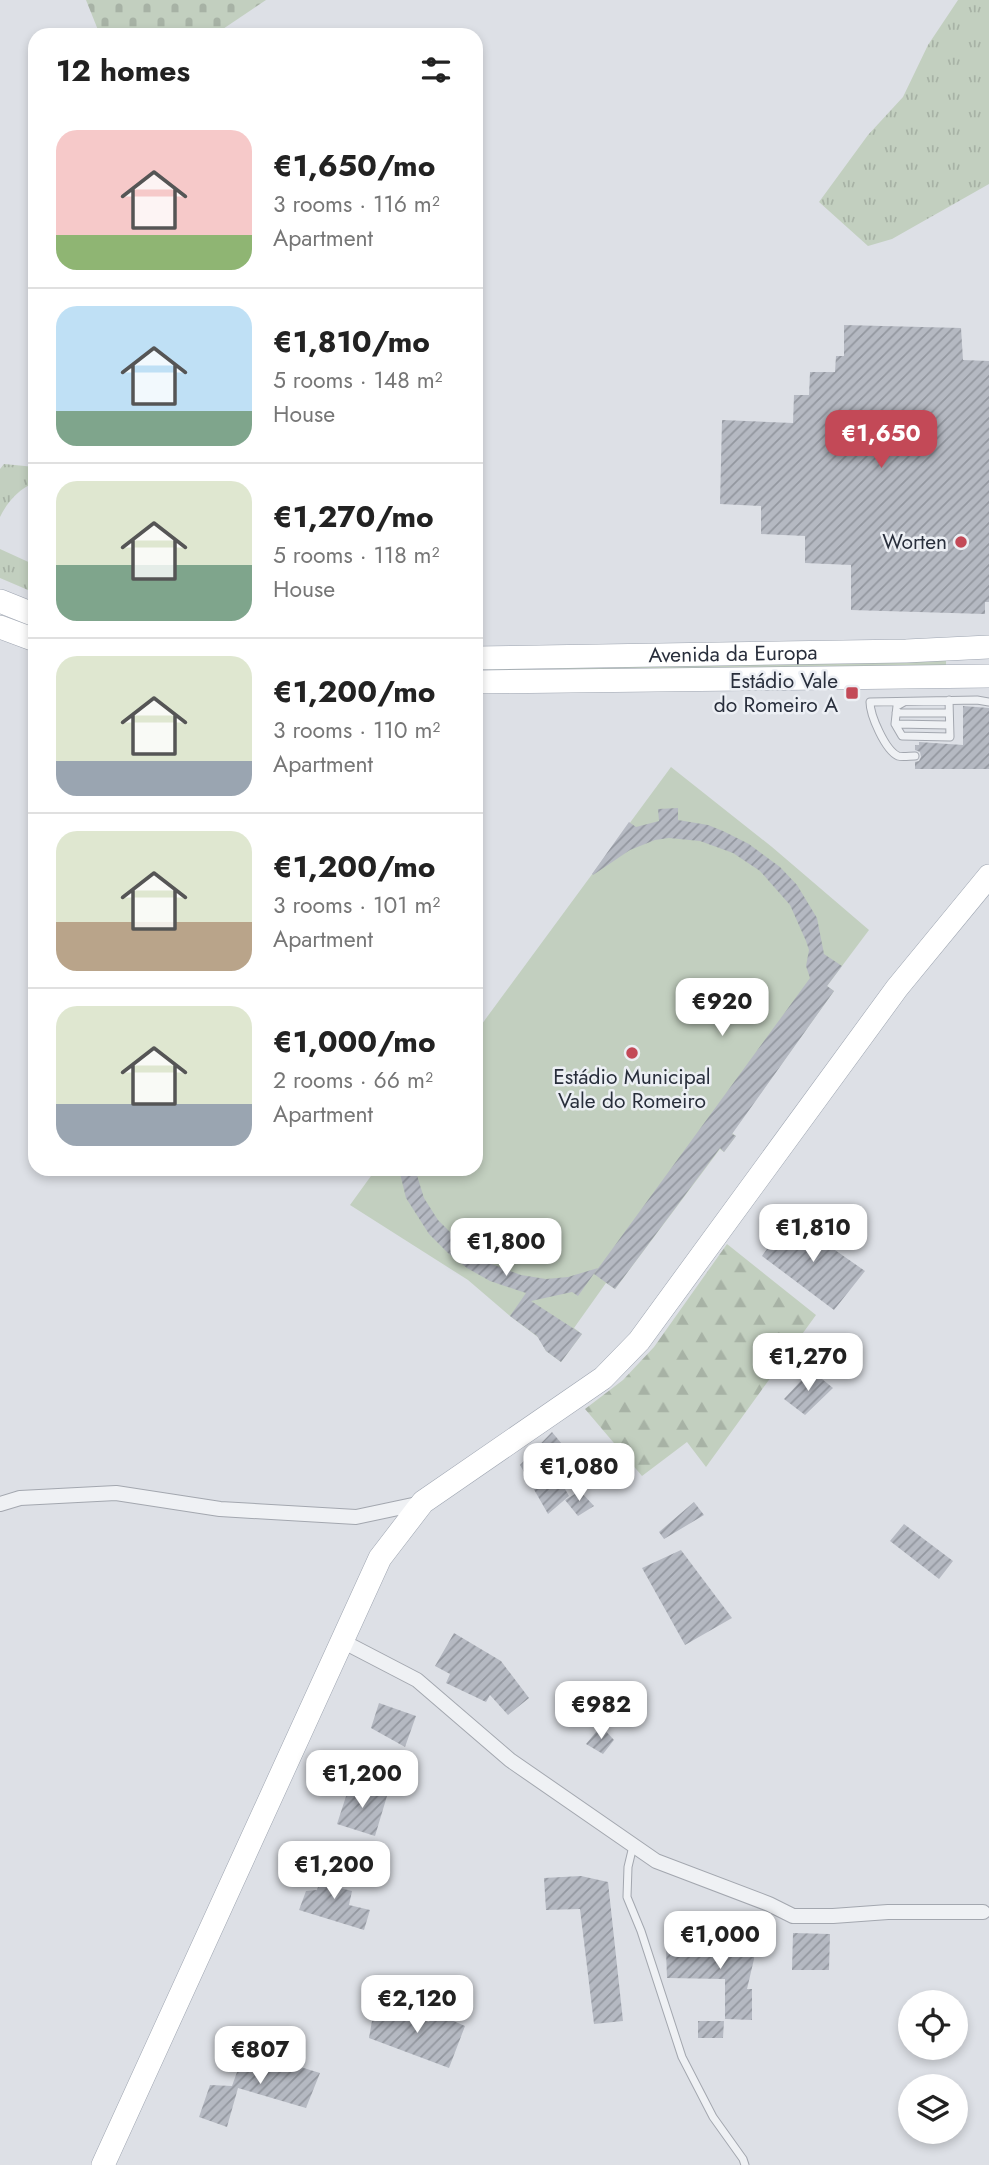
<!DOCTYPE html>
<meta charset="utf-8">
<style>
body{margin:0;font-family:Jost,sans-serif;background:#f2f2f2;color:#222;height:100vh;display:flex;flex-direction:column;font-size:26px;white-space:nowrap}
*{box-sizing:border-box;margin:0}
p{font-size:23px;color:#767676}
.icon{flex:none;width:38px;height:38px;fill:none;stroke:currentColor;stroke-width:2;stroke-linecap:round;stroke-linejoin:round}
.map{position:relative;flex:1;overflow:hidden}
.sheet{position:absolute;left:28px;top:28px;width:455px;height:1148px;display:flex;flex-direction:column;background:#fff;border-radius:21px;box-shadow:0 4px 10px #0003}
.sheet>*{flex:none}
.tools{position:absolute;left:898px;top:1990px;display:grid;gap:14px}
.tools a{display:grid;place-items:center;width:70px;height:70px;border-radius:50%;background:#fff;box-shadow:0 4px 10px #0003;font-size:35px}
.price{position:absolute;translate:-50% -60px;padding:0 16px;border-radius:14px;background:#fff;color:#222;font-size:23px;line-height:46px;filter:drop-shadow(0 2px 4px #0008)}
.price::after{content:'';position:absolute;left:50%;top:42px;width:21px;height:16px;margin-left:-10px;background:inherit;clip-path:polygon(0 0,100% 0,50% 100%)}
.price.active{background:#c34957;color:#fff}
ul{padding:0;list-style:none}
li{display:flex;align-items:center;gap:21px;height:175px;padding:0 28px}
li+li{border-top:2px solid #e0e0e0}
li span{display:grid;place-items:center;flex:none;width:196px;height:140px;border-radius:21px;color:#555}
li>.icon{margin-inline-start:auto}
span .icon{width:84px;height:84px;fill:#fffc;stroke-width:1}
li b{font-size:30px}
h2{display:flex;justify-content:space-between;align-items:center;height:84px;padding:0 28px;font-size:30px}
.map>svg:first-child{display:block}
</style>
<div class="map">
<svg width="989" height="2165" viewBox="0 0 989 2165">
<defs>
<pattern id="grass-tufts" width="24" height="20" patternUnits="userSpaceOnUse" patternTransform="scale(1.75)"><rect width="24" height="20" fill="#c2cfbf"/><path d="M3 7l-1-3M5 7V3M7 7l1-3M15 17l-1-3M17 17v-4M19 17l1-3" fill="none" stroke="#a7b2a5"/></pattern>
<pattern id="forest-firs" width="22" height="20" patternUnits="userSpaceOnUse" patternTransform="scale(1.75)"><rect width="22" height="20" fill="#c2cfbf"/><path d="M5 1l3.5 6h-7zM16 11l3.5 6h-7z" fill="#a7b2a5"/></pattern>
<pattern id="cemetery-stones" width="16" height="16" patternUnits="userSpaceOnUse" patternTransform="scale(1.75)"><rect width="16" height="16" fill="#c2cfbf"/><path d="M2 7V4a2 2 0 0 1 4 0v3zM10 15v-3a2 2 0 0 1 4 0v3z" fill="#a7b2a5"/></pattern>
<pattern id="building-hatch" width="6" height="6" patternUnits="userSpaceOnUse" patternTransform="scale(1.75)"><rect width="6" height="6" fill="#b5b9c2"/><path d="M-1 1l2-2M0 6l6-6M5 7l2-2" fill="none" stroke="#93979f"/></pattern>
</defs>
<rect width="100%" height="100%" fill="#dde0e6"/>
<path fill="url(#grass-tufts)" d="M958,0H989V184L892,239L868,246L819,202L868,135L903,97L928,45Z
M4,464L35,467V482C18,490 8,501 0,517V469Z
M0,549L35,565V593L0,578Z
M946,660V668L476,676V667Z"/>
<path fill="url(#forest-firs)" d="M727,1244L816,1315L706,1467L687,1442L642,1476L585,1409L623,1380L654,1347Z"/>
<path fill="url(#cemetery-stones)" d="M86,0H266L214,35H100Z"/>
<path fill="#c2cfbf" d="M671,767L772,847L869,930L827,986L834,991L732,1133L736,1136L724,1152L720,1149L615,1289L606,1283L574,1328L582,1334L561,1362L546,1351L539,1338L510,1316L468,1280L350,1205L376,1169H476V1032Z"/>
<path fill="url(#building-hatch)" d="M844,325L961,328L963,360L989,361V602H985V614L851,610V565L805,563V536L761,534V506L720,504L722,420L793,423L794,395H809L810,372H835L836,356H844Z
M963,706L989,708V769H915V762L919,761L921,757L920,752L915,750V745H919V742L963,745Z
M678,808V820L708,825L723,831L749,844L780,867L797,885L817,918L824,954L842,966L827,986L834,991L732,1134L736,1136L724,1152L720,1148L615,1289L594,1274L810,978L806,966L809,950L806,941L790,905L760,871L733,853L700,841L669,838L655,840L630,850L593,875L592,874L629,822L636,827L659,821L658,809Z
M399,1169H415L424,1198L438,1220L467,1249L489,1263L521,1275L546,1279L568,1277L598,1268L578,1296L572,1292L531,1301L582,1334L561,1362L546,1351L537,1336L510,1316L526,1293L490,1281L467,1268L448,1253L429,1234L406,1198Z
M789,1218L865,1271L834,1310L762,1256Z
M811,1370L833,1388L805,1415L784,1399Z
M552,1432L571,1455L553,1468L569,1496L548,1514L520,1465Z
M580,1491L594,1506L578,1516L565,1500Z
M694,1502L704,1515L664,1539L659,1532Z
M904,1524L953,1561L939,1579L890,1541Z
M681,1550L732,1618L685,1645L642,1568Z
M454,1633L501,1661L529,1698L508,1715L490,1695L486,1702L446,1683L450,1674L435,1666Z
M379,1703L416,1716L405,1747L371,1728Z
M601,1726L614,1740L603,1754L586,1744Z
M350,1784L387,1796L375,1836L337,1824Z
M326,1862L345,1869L336,1887L352,1891L349,1905L370,1910L364,1930L299,1910L306,1891L317,1890Z
M581,1876L608,1882L623,2021L594,2024L580,1909L546,1910L544,1878Z
M793,1933L830,1934L829,1970H792Z
M723,1935L756,1936L754,1959L747,1989H752V2020L725,2019V1979L667,1978L666,1950L721,1948Z
M375,2004L429,2022L435,2013L465,2026L449,2068L369,2038Z
M698,2021H724L723,2038H698Z
M245,2050L320,2073L306,2108L238,2088L227,2127L199,2117L210,2085L232,2086Z"/>
<g fill="none" stroke-linecap="round" stroke-linejoin="round">
<g stroke="#a3a7af" stroke-width="9">
<path id="lane" d="M904,702L897,706L895,724L902,736L950,737L949,700
M896,713H949
M895,724L949,725
M915,756C910,756 902,757 898,756C885,750 870,715 870,702L977,700L989,702
M633,1846L628,1867L627,1897L641,1931L682,2057L713,2117L743,2159L745,2165"/>
</g>
<g stroke="#a3a7af" stroke-width="16">
<path id="street" d="M0,1504L20,1498L116,1493L220,1509L356,1517L422,1503
M342,1641L417,1680L510,1760L656,1861L769,1904L793,1916H833L888,1912H983"/>
</g>
<g stroke="#9da4b0" stroke-width="24">
<g id="primary">
<path d="M0,601L35,615"/>
<path d="M0,627L35,640"/>
<path id="s1" d="M476,658L906,651L989,647"/>
<path d="M476,682L989,676"/>
<path d="M103,2165L380,1558L423,1502L603,1378L639,1341L897,988L989,876"/>
</g>
</g>
<use href="#lane" stroke="#eff1f4" stroke-width="7"/>
<use href="#street" stroke="#eff1f4" stroke-width="14"/>
<use href="#primary" stroke="#fff" stroke-width="23"/>
</g>
<g fill="#c34957" stroke="#eceff4" stroke-width="2.5">
<circle cx="961" cy="542" r="7"/>
<rect x="845" y="686" width="14" height="14" rx="3.5"/>
<circle cx="632" cy="1053" r="7"/>
</g>
<g text-anchor="middle" dominant-baseline="central" stroke-width="5" stroke-linejoin="round" paint-order="stroke">
<g font-size="21" fill="#282e3b" stroke="#eceff4" text-anchor="end">
<text x="947" y="542">Worten</text>
<text x="838" y="681">Estádio Vale<tspan x="838" dy="24">do Romeiro A</tspan></text>
<text x="632" y="1077" text-anchor="middle">Estádio Municipal<tspan x="632" dy="24">Vale do Romeiro</tspan></text>
</g>
<g font-size="21" fill="#282e3b" stroke="#eceff4">
<text stroke="none"><textPath href="#s1" startOffset="257">Avenida da Europa</textPath></text>
</g>
</g>
</svg>
<div class="tools">
<a><svg class="icon" aria-label="locate" viewBox="0 0 24 24"><circle cx="12" cy="12" r="6"/><path d="M12 2v4M12 18v4M2 12h4M18 12h4"/></svg></a>
<a><svg class="icon" aria-label="layers" viewBox="0 0 24 24"><path d="M12 4l9 5-9 5-9-5zM3 14l9 5 9-5"/></svg></a>
</div>
<b class="price active" style="left:881px;top:470px">€1,650</b>
<b class="price" style="left:722px;top:1038px">€920</b>
<b class="price" style="left:813px;top:1264px">€1,810</b>
<b class="price" style="left:506px;top:1278px">€1,800</b>
<b class="price" style="left:808px;top:1393px">€1,270</b>
<b class="price" style="left:579px;top:1503px">€1,080</b>
<b class="price" style="left:601px;top:1741px">€982</b>
<b class="price" style="left:362px;top:1810px">€1,200</b>
<b class="price" style="left:334px;top:1901px">€1,200</b>
<b class="price" style="left:720px;top:1971px">€1,000</b>
<b class="price" style="left:417px;top:2035px">€2,120</b>
<b class="price" style="left:260px;top:2086px">€807</b>
<section class="sheet">
<h2>12 homes<svg class="icon" aria-label="filters" viewBox="0 0 24 24"><path d="M4 7h16M4 17h16"/><circle cx="9" cy="7" r="2"/><circle cx="15" cy="17" r="2"/></svg></h2>
<ul>
<li><span style="background:linear-gradient(#f6c9c9 75%,#8fb573 0)"><svg class="icon" aria-label="home" viewBox="0 0 24 24"><path d="M3 11l9-7 9 7M6 9v11h12V9"/></svg></span><div><b>€1,650/mo</b><p>3 rooms · 116 m²</p><p>Apartment</p></div></li>
<li><span style="background:linear-gradient(#bfe0f5 75%,#7fa58c 0)"><svg class="icon" aria-label="home" viewBox="0 0 24 24"><path d="M3 11l9-7 9 7M6 9v11h12V9"/></svg></span><div><b>€1,810/mo</b><p>5 rooms · 148 m²</p><p>House</p></div></li>
<li><span style="background:linear-gradient(#dfe7d0 60%,#7fa58c 0)"><svg class="icon" aria-label="home" viewBox="0 0 24 24"><path d="M3 11l9-7 9 7M6 9v11h12V9"/></svg></span><div><b>€1,270/mo</b><p>5 rooms · 118 m²</p><p>House</p></div></li>
<li><span style="background:linear-gradient(#dfe7d0 75%,#9aa5b1 0)"><svg class="icon" aria-label="home" viewBox="0 0 24 24"><path d="M3 11l9-7 9 7M6 9v11h12V9"/></svg></span><div><b>€1,200/mo</b><p>3 rooms · 110 m²</p><p>Apartment</p></div></li>
<li><span style="background:linear-gradient(#dfe7d0 65%,#b9a48a 0)"><svg class="icon" aria-label="home" viewBox="0 0 24 24"><path d="M3 11l9-7 9 7M6 9v11h12V9"/></svg></span><div><b>€1,200/mo</b><p>3 rooms · 101 m²</p><p>Apartment</p></div></li>
<li><span style="background:linear-gradient(#dfe7d0 70%,#9aa5b1 0)"><svg class="icon" aria-label="home" viewBox="0 0 24 24"><path d="M3 11l9-7 9 7M6 9v11h12V9"/></svg></span><div><b>€1,000/mo</b><p>2 rooms · 66 m²</p><p>Apartment</p></div></li>
</ul>
</section>
</div>
